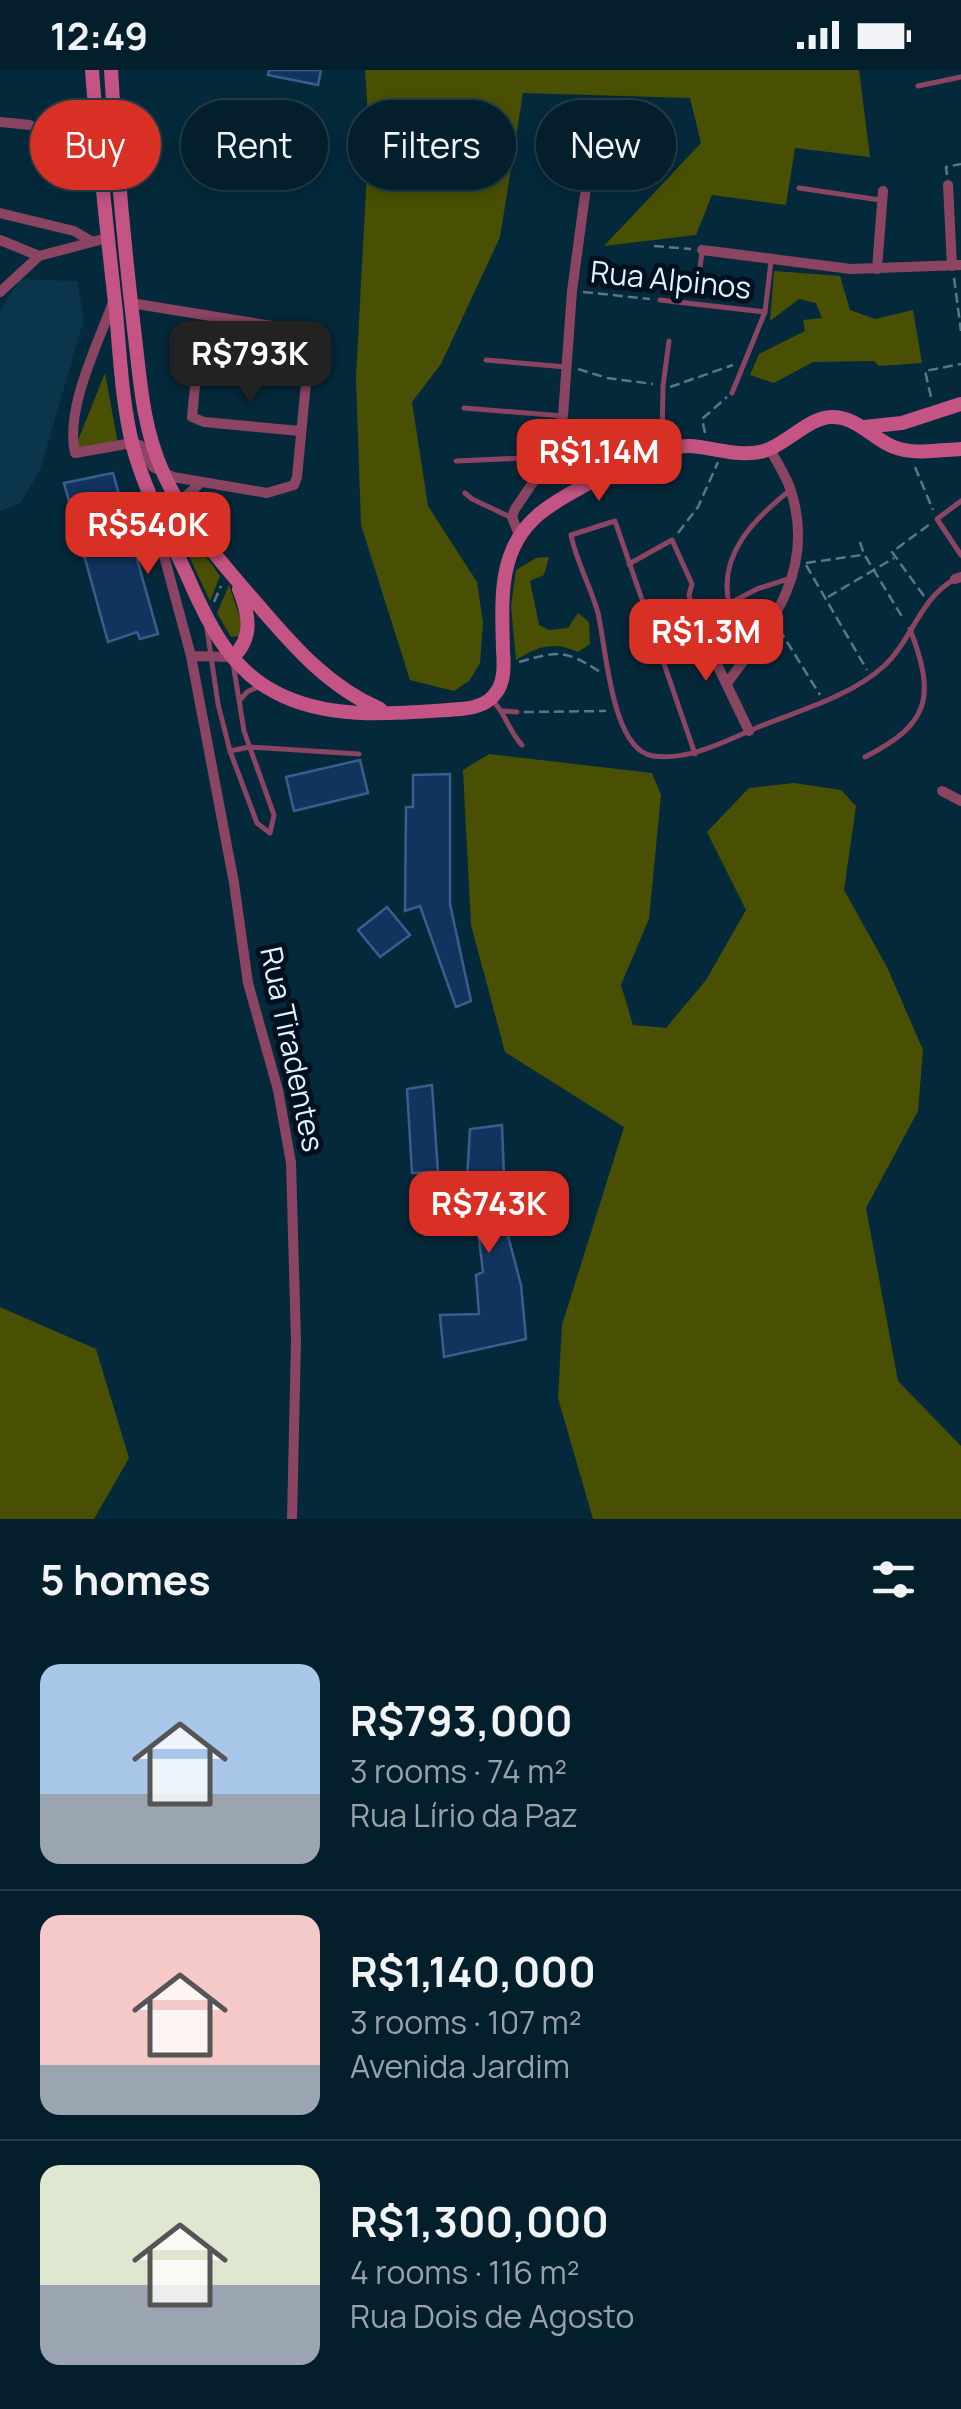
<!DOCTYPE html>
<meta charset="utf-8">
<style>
body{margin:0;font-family:Manrope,sans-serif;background:#0d2734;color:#f1f3f6;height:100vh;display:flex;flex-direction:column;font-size:38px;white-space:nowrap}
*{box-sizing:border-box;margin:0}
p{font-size:32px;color:#97a2a9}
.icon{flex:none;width:55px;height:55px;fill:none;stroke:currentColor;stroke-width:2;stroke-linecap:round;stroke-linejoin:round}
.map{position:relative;height:1449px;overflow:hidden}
.sheet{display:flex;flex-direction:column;background:#031f2c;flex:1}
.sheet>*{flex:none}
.hud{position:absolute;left:30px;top:30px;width:902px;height:90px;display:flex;gap:20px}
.price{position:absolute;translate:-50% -85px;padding:0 22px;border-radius:20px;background:#d93025;color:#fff;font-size:32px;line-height:65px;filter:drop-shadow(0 2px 5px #0008)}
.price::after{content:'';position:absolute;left:50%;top:60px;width:30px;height:22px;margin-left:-15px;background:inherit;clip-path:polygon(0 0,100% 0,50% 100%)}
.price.active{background:#222;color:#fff}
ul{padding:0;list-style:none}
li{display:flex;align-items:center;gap:30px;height:250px;padding:0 40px}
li+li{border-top:2px solid #243d48}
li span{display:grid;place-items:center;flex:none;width:280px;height:200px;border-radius:20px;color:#555}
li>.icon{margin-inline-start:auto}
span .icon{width:120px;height:120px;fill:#fffc;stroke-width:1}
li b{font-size:42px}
h2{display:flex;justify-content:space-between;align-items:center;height:120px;padding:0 40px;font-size:42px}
.pill{padding:0 35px;border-radius:45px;background:#031f2c;box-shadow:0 5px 15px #0003,0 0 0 2px #243d48;font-size:35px;line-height:90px}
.pill.active{background:#d93025;color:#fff}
.status{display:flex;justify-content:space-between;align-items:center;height:70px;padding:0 50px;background:#031f2c;direction:ltr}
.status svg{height:28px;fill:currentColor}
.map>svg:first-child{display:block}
</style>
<div class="status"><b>12:49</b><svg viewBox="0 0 49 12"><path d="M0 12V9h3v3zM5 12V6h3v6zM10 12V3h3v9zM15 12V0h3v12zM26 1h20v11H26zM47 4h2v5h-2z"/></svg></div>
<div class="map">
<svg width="961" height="1449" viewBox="0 0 961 1449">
<rect width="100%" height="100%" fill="#04293b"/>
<path fill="#0a354a" d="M20,209L77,211L84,249L40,401L20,433L0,441V241Z"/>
<path fill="#495004" d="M365,0H859L870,87L795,78L786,135L712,125L696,165L604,176L701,73L690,28L523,23L500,167L441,294L412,332L428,436L477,512L483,553L480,593L469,611L454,621L410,610L361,455L356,308L369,63Z
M774,201L840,206L850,240L875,249L913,240L922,293L879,296L874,291L813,292L774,313L750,305L759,284L805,261L803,250L822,248L816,233L799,229L770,251Z
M105,303L118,374L75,378Z
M159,422L220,506L210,531Z
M549,487L544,505L530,511L539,555L549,560L568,558L578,543L589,552L590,574L578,582C552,571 539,576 516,590L511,536L516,500L536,488Z
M229,515L243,556L239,566L231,567L217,543Z
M489,684L652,703L661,725L649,849L621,915L633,955L666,958L706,910L746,840L707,762L749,718L794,713L841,720L856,736L844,820L887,897L923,980L918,1041L866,1138L898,1311L961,1376V1449H593L558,1328L562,1255L624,1057L505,982L471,855L463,700Z
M0,1237L96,1279L129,1388L94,1449H0Z"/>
<path fill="#11345f" stroke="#3a5e8c" stroke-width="2.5" d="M269,0H321L318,15L268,5Z
M113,403L158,564L140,569L137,562L108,572L64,413Z
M360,690L368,723L294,741L286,707Z
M450,704V834L471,931L456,937L420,836L405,841L406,737H413V705Z
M387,837L410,865L380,887L358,860Z
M432,1015L438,1102L412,1103L407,1019Z
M502,1055L506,1158L521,1215L526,1269L444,1287L440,1245L479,1244L476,1205L483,1202L478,1160L466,1125L470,1059Z"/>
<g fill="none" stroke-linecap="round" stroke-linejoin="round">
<path stroke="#597787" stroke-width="2.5" stroke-dasharray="10 5" stroke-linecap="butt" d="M947,105L946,97L961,94
M654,176L691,179
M954,208L961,261
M583,222L650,229
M578,299L607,308L653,314
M670,317L733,295
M931,327L925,301L961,294
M571,354L645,371
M705,363L702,349L727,327
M915,397L933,440
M678,463L698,437L718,392
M860,472L864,484L904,550
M806,493L862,485
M806,495L867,600
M924,526L892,482L930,454
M828,527L894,488
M214,532L221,516
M779,559L820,625
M519,592C558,581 565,579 600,602
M524,642L606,641"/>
<path stroke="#8b4562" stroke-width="5" d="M918,16L961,7
M799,118L880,130
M696,225L702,183
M660,230L765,242
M486,290L566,297
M732,323L765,242L771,191
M464,338L563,346
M662,376L663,316L669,271
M456,391L547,387
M465,423L472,429L510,447
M961,431L937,449L961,485
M629,494L672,470L692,514L689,525L695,548
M729,533C718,485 754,449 789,421
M207,559L218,634L230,681L257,753L270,763L274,745L244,661L233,593
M653,563L696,551L757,519L788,509
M239,631L247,622L260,616
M493,631C506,644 509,662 522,675
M503,641L517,642
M230,681L249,677L359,684
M695,684L615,451L571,465C576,491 591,517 598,543C606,576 611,680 653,686C691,691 727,670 761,656C801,640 851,626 884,596C912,570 920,528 955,509
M865,687C930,654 936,627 910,559"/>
<path stroke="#8b4562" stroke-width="10" d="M0,52L30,55
M948,115L952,196
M0,143L74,161L91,171
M0,170L39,186L107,168
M702,180L851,199L961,195
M877,199L883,121
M0,222L39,186
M131,233L315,263
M112,235C97,276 65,339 75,383L132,373
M132,373L140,375L153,397L173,407L267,423L294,415L297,407L307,302L202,281L198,284L192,347L204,352L300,361
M180,432L199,414
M153,445L191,586L234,813L248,913L278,1020L291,1093L296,1271L292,1449
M519,465L512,447L515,439L550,387L563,346L572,221L592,73
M955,509L961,507
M696,551L749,661
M191,586L233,587
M727,613C772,554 816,500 791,421C787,407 777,393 770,379
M942,721L961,731"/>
<path stroke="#c35484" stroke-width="14" d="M92,0C98,81 107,161 116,242C120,286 122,334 133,377C145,421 167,462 186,503C206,549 228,598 275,622C331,652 400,643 461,639C473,638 487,635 495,624C505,613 504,594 503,580C502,531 497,480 538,445C564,423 655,375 689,376C713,377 740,388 764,381C787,374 809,347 832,347C860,347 875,373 900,379C919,384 941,380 961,379
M111,0C116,86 124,173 134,259C140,307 142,355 162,400C183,450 224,496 259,536C295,578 329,617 380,639
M864,357L902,353L961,334
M233,587C254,567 249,544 239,519"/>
</g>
<g text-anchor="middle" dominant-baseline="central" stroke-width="10" stroke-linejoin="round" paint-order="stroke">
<g font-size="30" fill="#e0f3ff" stroke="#00101e">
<text transform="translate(671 209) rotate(6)">Rua Alpinos</text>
<text transform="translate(293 979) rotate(78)">Rua Tiradentes</text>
</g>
</g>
</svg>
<b class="price active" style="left:250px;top:336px">R$793K</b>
<b class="price" style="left:599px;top:434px">R$1.14M</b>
<b class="price" style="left:148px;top:507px">R$540K</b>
<b class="price" style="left:706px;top:614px">R$1.3M</b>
<b class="price" style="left:489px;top:1186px">R$743K</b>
<div class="hud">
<a class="pill active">Buy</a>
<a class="pill">Rent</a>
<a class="pill">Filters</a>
<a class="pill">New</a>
</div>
</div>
<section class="sheet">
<h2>5 homes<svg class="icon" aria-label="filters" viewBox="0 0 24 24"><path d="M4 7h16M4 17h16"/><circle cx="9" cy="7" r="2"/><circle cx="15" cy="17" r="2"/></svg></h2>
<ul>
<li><span style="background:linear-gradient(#a9c7e8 65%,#9aa5b1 0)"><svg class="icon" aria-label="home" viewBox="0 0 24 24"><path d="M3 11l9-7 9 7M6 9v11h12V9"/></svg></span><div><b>R$793,000</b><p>3 rooms · 74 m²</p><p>Rua Lírio da Paz</p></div></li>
<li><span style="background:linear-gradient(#f6c9c9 75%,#9aa5b1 0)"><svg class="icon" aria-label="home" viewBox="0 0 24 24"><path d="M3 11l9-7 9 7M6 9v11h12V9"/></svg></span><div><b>R$1,140,000</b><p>3 rooms · 107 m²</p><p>Avenida Jardim</p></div></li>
<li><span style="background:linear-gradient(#dfe7d0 60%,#9aa5b1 0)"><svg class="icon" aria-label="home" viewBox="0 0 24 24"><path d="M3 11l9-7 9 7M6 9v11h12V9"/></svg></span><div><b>R$1,300,000</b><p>4 rooms · 116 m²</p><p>Rua Dois de Agosto</p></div></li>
</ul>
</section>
